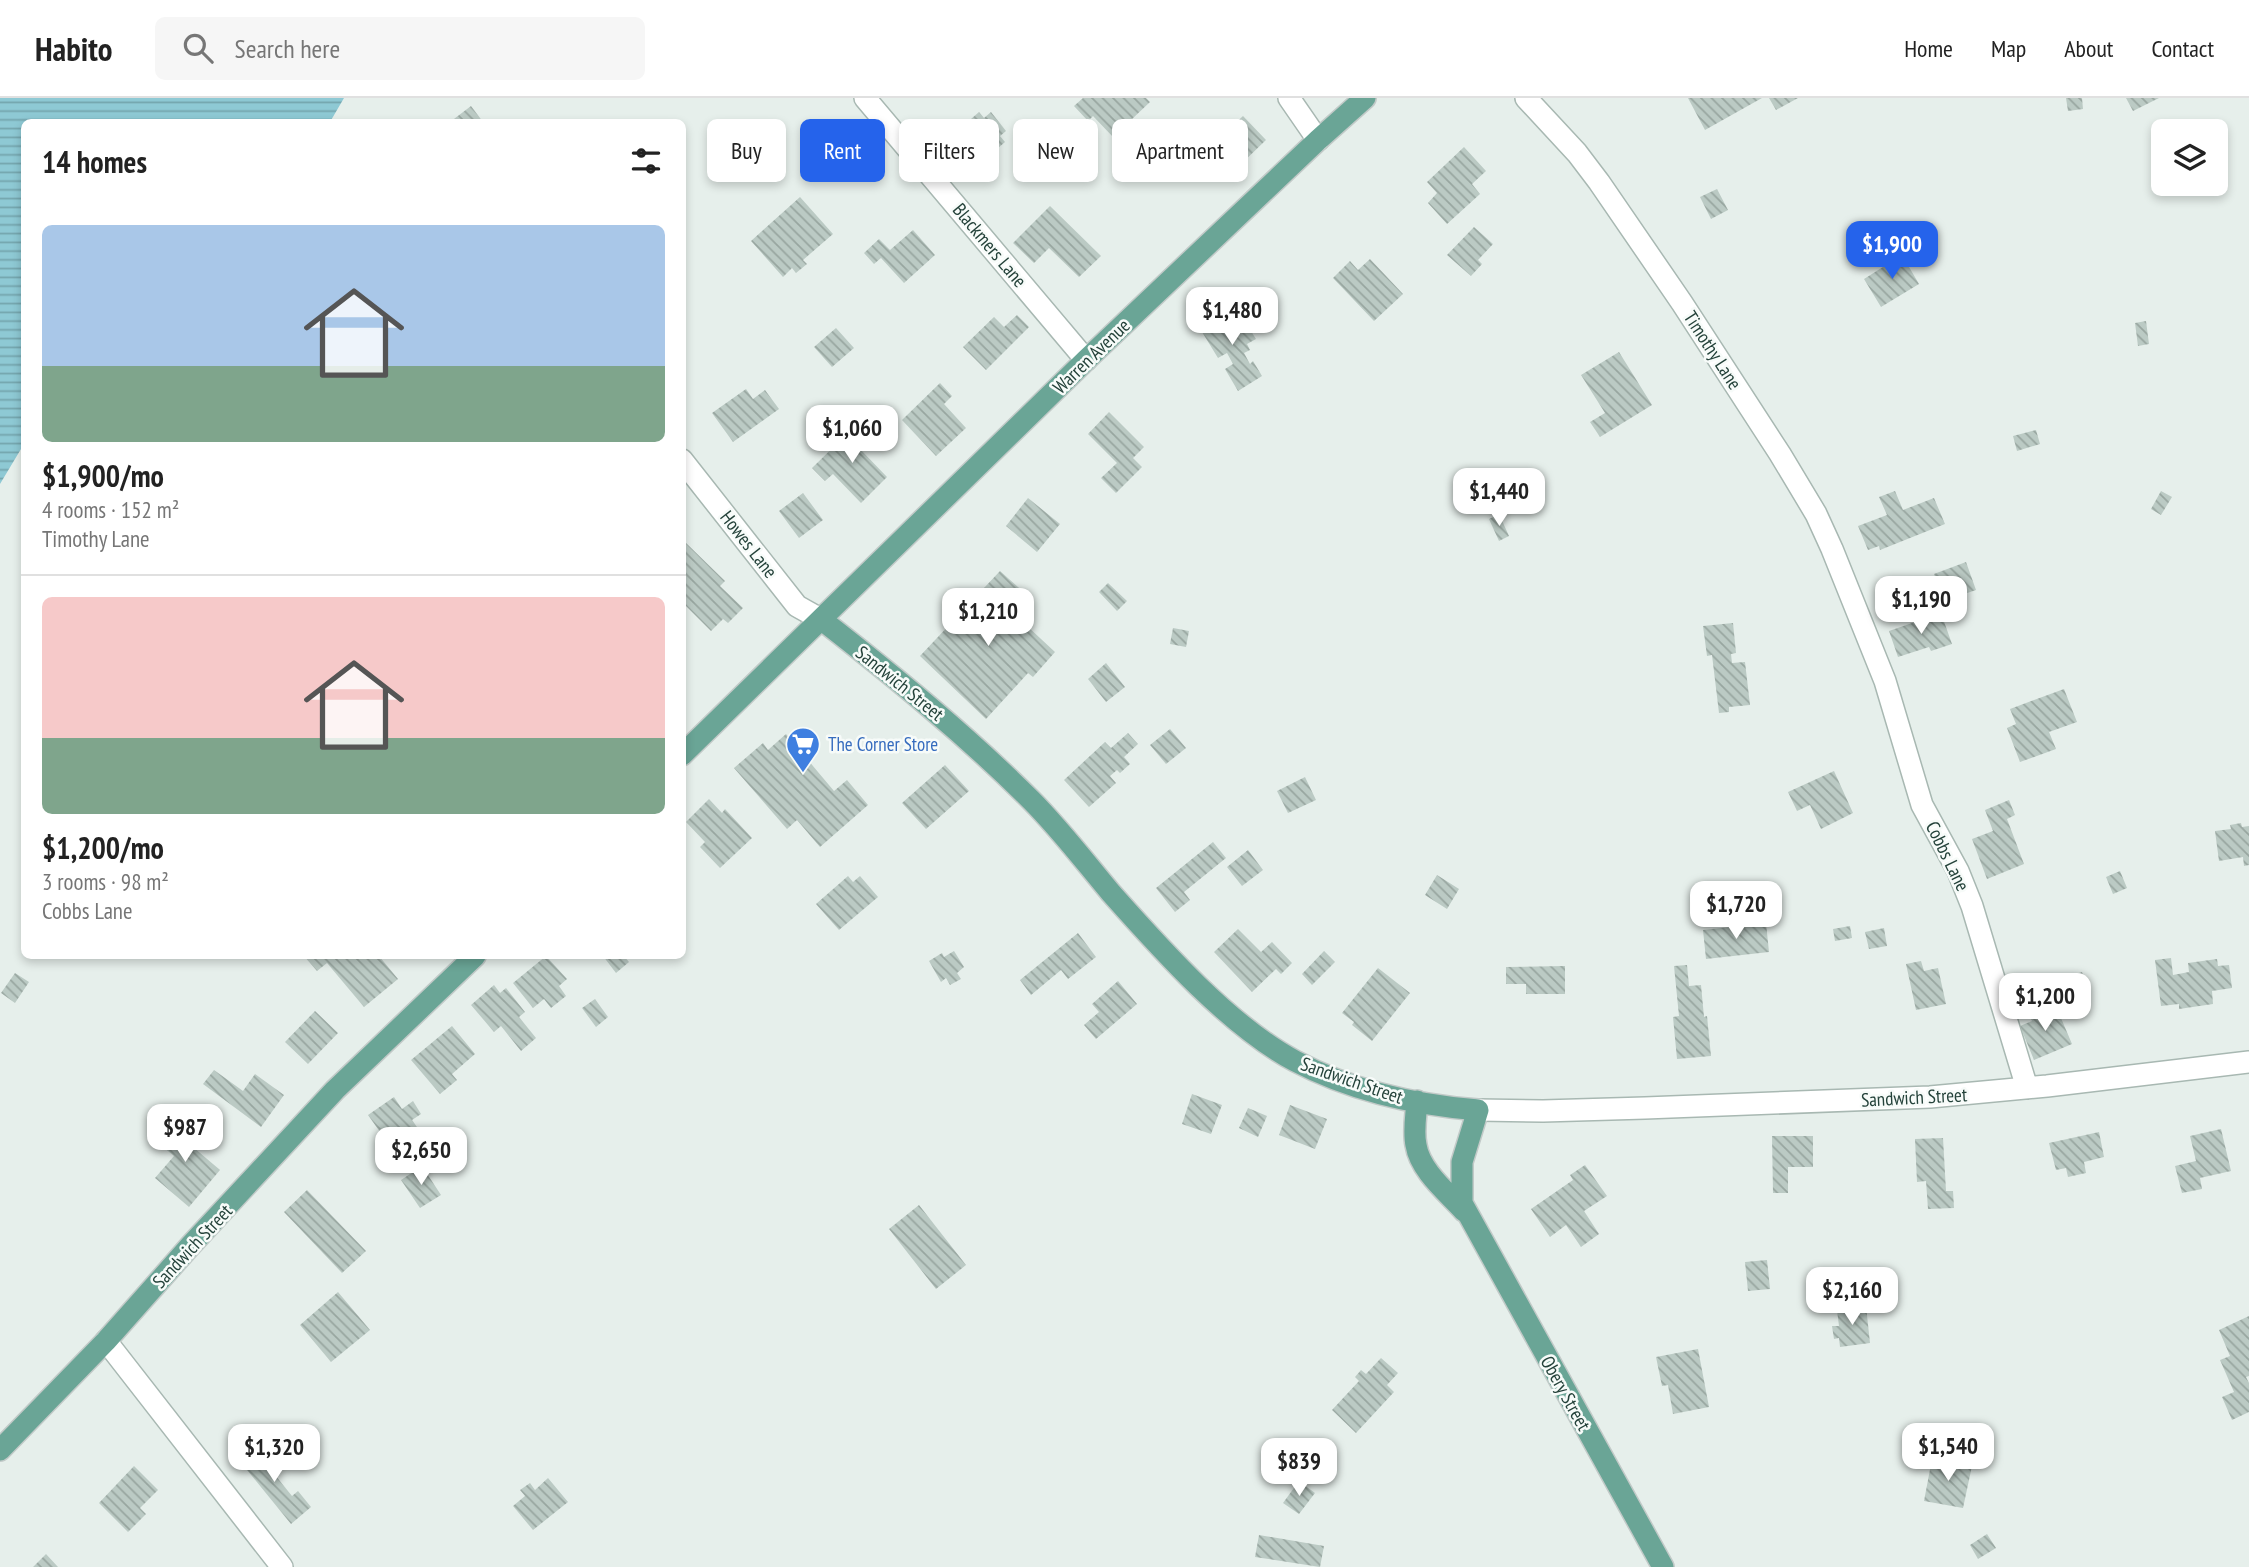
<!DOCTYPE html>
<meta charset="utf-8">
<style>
body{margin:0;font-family:"PT Sans Narrow",sans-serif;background:#f6f6f6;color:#222;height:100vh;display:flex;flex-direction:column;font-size:26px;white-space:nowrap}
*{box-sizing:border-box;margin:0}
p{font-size:23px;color:#767676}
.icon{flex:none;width:38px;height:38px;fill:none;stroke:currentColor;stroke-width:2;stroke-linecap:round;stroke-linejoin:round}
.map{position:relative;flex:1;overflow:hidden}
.details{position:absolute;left:21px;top:21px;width:665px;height:840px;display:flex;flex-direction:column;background:#fff;border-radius:10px;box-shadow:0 4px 10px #0003}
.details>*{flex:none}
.banner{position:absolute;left:707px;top:21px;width:665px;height:63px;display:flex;gap:14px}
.buttons{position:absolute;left:2151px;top:21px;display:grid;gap:14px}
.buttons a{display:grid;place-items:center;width:77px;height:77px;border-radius:10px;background:#fff;box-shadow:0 4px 10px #0003;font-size:35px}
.price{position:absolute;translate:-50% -60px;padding:0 16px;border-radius:14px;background:#fff;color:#222;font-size:23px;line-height:46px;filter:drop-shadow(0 2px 4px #0008)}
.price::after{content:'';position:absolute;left:50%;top:42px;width:21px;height:16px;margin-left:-10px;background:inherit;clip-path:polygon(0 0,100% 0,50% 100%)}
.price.selected{background:#2563eb;color:#fff}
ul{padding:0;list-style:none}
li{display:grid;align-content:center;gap:14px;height:371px;padding:0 21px}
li+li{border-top:2px solid #e0e0e0}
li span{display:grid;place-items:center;height:217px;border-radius:10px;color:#555}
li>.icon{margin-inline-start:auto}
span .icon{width:126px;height:126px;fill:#fffc;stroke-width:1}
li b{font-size:30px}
h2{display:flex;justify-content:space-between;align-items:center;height:84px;padding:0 21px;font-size:30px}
.tag{padding:0 24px;border-radius:10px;background:#fff;box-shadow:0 4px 10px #0003;font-size:24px;line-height:63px}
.tag.selected{background:#2563eb;color:#fff}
header{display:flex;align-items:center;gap:42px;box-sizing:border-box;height:98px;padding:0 35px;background:#fff;border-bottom:2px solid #e0e0e0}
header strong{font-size:33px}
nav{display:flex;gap:38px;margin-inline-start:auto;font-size:24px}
.search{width:490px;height:63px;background:#f6f6f6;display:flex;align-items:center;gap:18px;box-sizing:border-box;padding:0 24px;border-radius:10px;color:#767676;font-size:26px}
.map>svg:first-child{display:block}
</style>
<header>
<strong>Habito</strong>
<div class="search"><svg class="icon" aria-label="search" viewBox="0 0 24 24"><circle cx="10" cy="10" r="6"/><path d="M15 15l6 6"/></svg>Search here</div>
<nav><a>Home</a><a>Map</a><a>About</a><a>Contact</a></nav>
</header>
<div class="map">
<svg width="2249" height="1469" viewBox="0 0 2249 1469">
<defs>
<pattern id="water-rules" width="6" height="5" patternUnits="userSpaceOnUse" patternTransform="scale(1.75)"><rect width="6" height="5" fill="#8ec9d4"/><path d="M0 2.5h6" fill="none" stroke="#74a5ad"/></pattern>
<pattern id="building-back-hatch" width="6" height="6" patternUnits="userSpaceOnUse" patternTransform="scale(1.75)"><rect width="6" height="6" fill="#bbcac4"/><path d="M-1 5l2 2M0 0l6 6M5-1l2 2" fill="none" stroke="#98a6a0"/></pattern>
</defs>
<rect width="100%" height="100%" fill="#e6efeb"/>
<path fill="url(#water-rules)" d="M0,0H344L330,24H24V346L0,386Z"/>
<path fill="url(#building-back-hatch)" d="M1083,0H1146L1150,4L1113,39L1093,18L1088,23L1074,8Z
M1688,0H1762L1705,32Z
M1769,0H1798L1776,12Z
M2066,0H2082L2083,11L2068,13Z
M2126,0H2159L2133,13Z
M471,8L483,24H450Z
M979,14L984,20L991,14L1006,33L1000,38L1005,44L990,57L986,52L977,60L961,40L968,35L963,28Z
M1243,18L1266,42L1238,69L1215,45Z
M1464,49L1486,73L1472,86L1480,96L1447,126L1428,105L1437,95L1427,84Z
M1717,91L1728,112L1711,121L1700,99Z
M800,99L833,136L803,162L807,166L796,175L792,170L783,179L751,143Z
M1050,108L1101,158L1079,179L1049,150L1034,165L1013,145Z
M1474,129L1493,146L1478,162L1482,166L1471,178L1447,157Z
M913,132L935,157L904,185L881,160L874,166L864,155L879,141L890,152Z
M1902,157L1919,186L1881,209L1864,181Z
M1370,161L1403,196L1374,223L1333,180L1350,163L1358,172Z
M1227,212L1235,226L1243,221L1256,241L1247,246L1250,252L1244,255L1250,266L1253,263L1262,278L1238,293L1225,271L1233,266L1227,255L1218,260L1199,229Z
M1017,217L1029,229L986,272L963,249L994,219L1004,229Z
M2146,223L2149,246L2138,248L2135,225Z
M836,230L854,250L832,269L814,249Z
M1619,254L1652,307L1600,339L1590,324L1605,315L1581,277Z
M940,285L952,298L944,306L966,330L936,358L902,322Z
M746,291L753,301L765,292L779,311L733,344L712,315Z
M1109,314L1144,349L1133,360L1142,369L1116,395L1101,380L1117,365L1088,336Z
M858,325L871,338L859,350L887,379L861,405L833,376L825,383L812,370Z
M2036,332L2040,346L2017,353L2013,338Z
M1895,393L1903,412L1934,400L1945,426L1880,452L1879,448L1868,452L1858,428L1887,417L1879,399Z
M2161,393L2172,399L2161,417L2151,411Z
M803,395L823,422L799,440L779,413Z
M1028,400L1060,426L1037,454L1006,428Z
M1499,416L1509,438L1499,443L1489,421Z
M686,445L725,483L720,488L743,510L728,525L723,521L711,533L682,504V448Z
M1966,464L1976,492L1944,503L1934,476Z
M1000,473L1027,497L1012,514L1055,554L1033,579L1028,575L986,621L920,558Z
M1108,485L1127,503L1117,513L1099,494Z
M1941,515L1952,546L1931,553L1929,549L1898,559L1889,533Z
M1733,525L1736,555L1731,556L1732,565L1745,564L1750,607L1729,609V614L1719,615L1712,557L1707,558L1703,528Z
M1173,530L1189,533L1186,549L1170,546Z
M1106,565L1125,589L1106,604L1088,581Z
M2064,591L2077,624L2049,634L2056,651L2020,664L2007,630L2016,626L2010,611Z
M1170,631L1186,650L1166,666L1150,647Z
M1128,635L1138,646L1124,659L1130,666L1120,675L1117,672L1110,678L1116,685L1089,709L1064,682L1105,644L1111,650Z
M786,636L834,693L847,682L868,707L820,749L797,722L787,731L734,670L763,645L768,652Z
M945,667L969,693L926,731L902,705Z
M1834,673L1853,715L1821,731L1810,707L1797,713L1788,694Z
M1305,679L1316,702L1288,715L1277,693Z
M709,701L722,715L725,711L752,740L720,770L700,749L705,744L686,724Z
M2009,702L2015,717L2007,721L2024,766L1987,781L1972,741L1993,733L1985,712Z
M2241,725L2242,729L2249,728V767L2244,768L2243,759L2219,763L2215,733L2231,731L2230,727Z
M1213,744L1226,760L1184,794L1190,802L1175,814L1156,790Z
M1248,752L1263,772L1242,788L1227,769Z
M2120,773L2127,790L2113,796L2106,779Z
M1437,777L1459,791L1447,811L1425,797Z
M848,778L853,784L860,778L878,799L839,832L816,806Z
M1766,825L1769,854L1706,861L1703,832Z
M1850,828L1852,840L1835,843L1833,831Z
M1884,830L1887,848L1869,851L1865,834Z
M1238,831L1261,854L1272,844L1292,865L1281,876L1276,871L1252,894L1214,854Z
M1078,835L1096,859L1068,881L1061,872L1031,897L1020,882Z
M954,853L964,869L957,875L961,881L950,887L946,880L941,884L929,863L942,855L944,859Z
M1324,853L1335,864L1312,887L1302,876Z
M304,858H379L398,881L364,909L327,865L317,873Z
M546,858L567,881L559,888L566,898L551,910L544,901L533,910L513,885Z
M603,858H624L629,864L616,875Z
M2171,860L2173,877L2189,874L2188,865L2217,861L2218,868L2229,867L2232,890L2212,893L2213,906L2179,911V906L2161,908L2155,862Z
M1921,863L1924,873L1938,870L1946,906L1916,912L1906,866Z
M1687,867L1689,888L1701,887L1704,919L1707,918L1711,958L1677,961L1673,919L1679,918L1674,868Z
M1565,868V896H1526V886H1506V869Z
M1378,870L1410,895L1372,943L1352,927L1354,924L1342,915Z
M2082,874L2089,899L2062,906L2055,882Z
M15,875L29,884L15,905L1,895Z
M1118,883L1137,906L1096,941L1084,927L1099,914L1092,906Z
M494,887L500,895L506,890L525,914L519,919L536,940L521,953L501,928L494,934L471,907Z
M595,901L608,919L596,929L582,910Z
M2042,906L2047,918L2058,913L2072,946L2034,962L2020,928L2032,923L2027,913Z
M315,913L338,935L308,966L285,944Z
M452,928L475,956L452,976L457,982L440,996L411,962Z
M214,972L243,993L255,976L284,997L261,1029L203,986Z
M1192,996L1222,1007L1211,1036L1182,1026Z
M394,999L402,1011L413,1003L421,1016L412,1022L424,1039L397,1058L368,1017Z
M1290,1007L1327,1021L1315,1051L1279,1037Z
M1248,1010L1267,1018L1258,1039L1239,1030Z
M184,1020L193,1028L188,1033L199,1042L193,1049L220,1072L189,1109L155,1080L174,1058L156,1043L169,1028L173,1032Z
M2221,1031L2231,1073L2200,1080L2202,1091L2182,1095L2175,1068L2196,1063L2190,1038Z
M2099,1034L2104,1059L2084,1064L2086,1075L2068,1079L2066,1070L2056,1072L2049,1045Z
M1772,1038H1813V1069H1788V1095H1773Z
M1943,1040L1946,1093H1953L1954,1110L1928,1111L1926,1083L1917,1084L1915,1041Z
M1585,1067L1607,1098L1584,1113L1599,1136L1581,1149L1566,1127L1550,1139L1531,1111L1573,1082L1570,1077Z
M422,1068L441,1097L420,1110L401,1082Z
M307,1092L366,1153L342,1175L284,1114Z
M919,1107L966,1167L936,1191L889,1131Z
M1767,1162L1770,1191L1748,1193L1745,1164Z
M338,1194L370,1232L331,1264L300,1227Z
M1866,1208L1870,1245L1840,1249L1839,1240L1834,1241L1832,1228H1839L1837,1212Z
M2249,1218V1278L2246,1279L2249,1285V1314L2232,1322L2222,1299L2234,1294L2220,1262L2230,1258L2219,1232Z
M1698,1251L1709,1309L1673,1316L1668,1287L1662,1288L1656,1259Z
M1381,1260L1398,1275L1387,1287L1394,1294L1356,1335L1332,1312L1359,1283L1355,1279L1361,1272L1366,1276Z
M258,1346L279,1373L275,1377L292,1398L298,1393L311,1409L291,1426L238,1361Z
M1932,1361L1972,1368L1963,1410L1924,1403Z
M134,1368L158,1392L140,1410L146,1416L128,1434L99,1405Z
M548,1380L568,1404L533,1432L513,1408L525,1398L520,1392L530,1385L535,1392Z
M1299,1383L1315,1395L1299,1416L1283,1405Z
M1987,1436L1996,1450L1978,1461L1970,1447Z
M1259,1437L1324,1448L1320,1469L1255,1459Z
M46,1456L58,1469H33Z"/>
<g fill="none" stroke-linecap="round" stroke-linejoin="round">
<g stroke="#a8b8b2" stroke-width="24">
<path id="minor" d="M865,0L1086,262
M1289,0L1318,42
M1526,0L1577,55L1599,84L1682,205L1780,356L1816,416L1832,451L1885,583L1922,707L1958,773L1972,808L2027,990
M682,362L797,508L822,522
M1478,1012L1543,1013L1645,1010L1930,999L2047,988L2249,964
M106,1243L282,1469"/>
</g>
<g stroke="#c2cac8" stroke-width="24">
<path id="major" d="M822,522C895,579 966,637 1031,702C1060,731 1085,764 1111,795C1160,850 1229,928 1295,963C1350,992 1416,1007 1478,1012L1462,1064V1105L1663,1469
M682,657L1086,262L1318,42L1365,0
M1417,1003C1416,1018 1413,1033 1416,1047C1420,1073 1448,1095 1464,1113
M0,1352L106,1243L190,1148L335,992L475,858"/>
</g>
<use href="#minor" stroke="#fff" stroke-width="21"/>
<use href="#major" stroke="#6aa596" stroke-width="21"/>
</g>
<defs>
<g id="supermarket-pin" transform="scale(1.75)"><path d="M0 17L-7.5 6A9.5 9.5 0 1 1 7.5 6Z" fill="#3f7fe0" stroke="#f7fbf9"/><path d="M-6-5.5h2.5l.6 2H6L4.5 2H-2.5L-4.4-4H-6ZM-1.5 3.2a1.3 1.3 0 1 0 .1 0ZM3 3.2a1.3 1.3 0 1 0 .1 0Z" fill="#fff"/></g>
</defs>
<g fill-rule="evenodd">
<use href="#supermarket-pin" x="803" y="646"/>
</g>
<g text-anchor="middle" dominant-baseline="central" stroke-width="5" stroke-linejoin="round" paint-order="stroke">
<g font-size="19" fill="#24423a" stroke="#f7fbf9">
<text transform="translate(990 147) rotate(50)">Blackmers Lane</text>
<text transform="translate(1713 252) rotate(57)">Timothy Lane</text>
<text transform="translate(1091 258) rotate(-44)">Warren Avenue</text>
<text transform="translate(749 446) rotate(52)">Howes Lane</text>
<text transform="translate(900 585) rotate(39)">Sandwich Street</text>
<text transform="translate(1948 758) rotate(64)">Cobbs Lane</text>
<text transform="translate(1352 982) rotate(19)">Sandwich Street</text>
<text transform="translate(1914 999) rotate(-3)">Sandwich Street</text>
<text transform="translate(192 1148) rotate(-47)">Sandwich Street</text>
<text transform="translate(1566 1295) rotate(61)">Obery Street</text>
</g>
<g font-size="19" fill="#366cbe" stroke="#f7fbf9" text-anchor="start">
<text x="828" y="646">The Corner Store</text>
</g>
</g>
</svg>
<div class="buttons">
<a><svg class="icon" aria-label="layers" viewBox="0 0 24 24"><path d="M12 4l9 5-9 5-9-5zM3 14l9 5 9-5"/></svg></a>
</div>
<b class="price selected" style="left:1892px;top:183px">$1,900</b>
<b class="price" style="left:1232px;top:249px">$1,480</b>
<b class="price" style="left:852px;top:367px">$1,060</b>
<b class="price" style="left:1499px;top:430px">$1,440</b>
<b class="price" style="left:1921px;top:538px">$1,190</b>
<b class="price" style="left:988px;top:550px">$1,210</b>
<b class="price" style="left:1736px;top:843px">$1,720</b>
<b class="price" style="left:2045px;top:935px">$1,200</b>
<b class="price" style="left:185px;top:1066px">$987</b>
<b class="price" style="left:421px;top:1089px">$2,650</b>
<b class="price" style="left:1852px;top:1229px">$2,160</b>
<b class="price" style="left:1948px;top:1385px">$1,540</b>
<b class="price" style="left:274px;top:1386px">$1,320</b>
<b class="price" style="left:1299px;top:1400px">$839</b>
<div class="banner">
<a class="tag">Buy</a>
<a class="tag selected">Rent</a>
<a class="tag">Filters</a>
<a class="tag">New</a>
<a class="tag">Apartment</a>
</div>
<section class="details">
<h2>14 homes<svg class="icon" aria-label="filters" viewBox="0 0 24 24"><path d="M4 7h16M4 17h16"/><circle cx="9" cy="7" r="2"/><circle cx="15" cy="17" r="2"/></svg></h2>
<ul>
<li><span style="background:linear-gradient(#a9c7e8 65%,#7fa58c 0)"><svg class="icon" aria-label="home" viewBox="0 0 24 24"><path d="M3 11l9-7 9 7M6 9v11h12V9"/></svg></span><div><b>$1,900/mo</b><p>4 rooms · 152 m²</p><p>Timothy Lane</p></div></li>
<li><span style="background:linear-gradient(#f6c9c9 65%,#7fa58c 0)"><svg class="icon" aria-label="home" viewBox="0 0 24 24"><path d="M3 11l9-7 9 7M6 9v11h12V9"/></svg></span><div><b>$1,200/mo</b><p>3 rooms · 98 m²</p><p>Cobbs Lane</p></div></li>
</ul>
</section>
</div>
